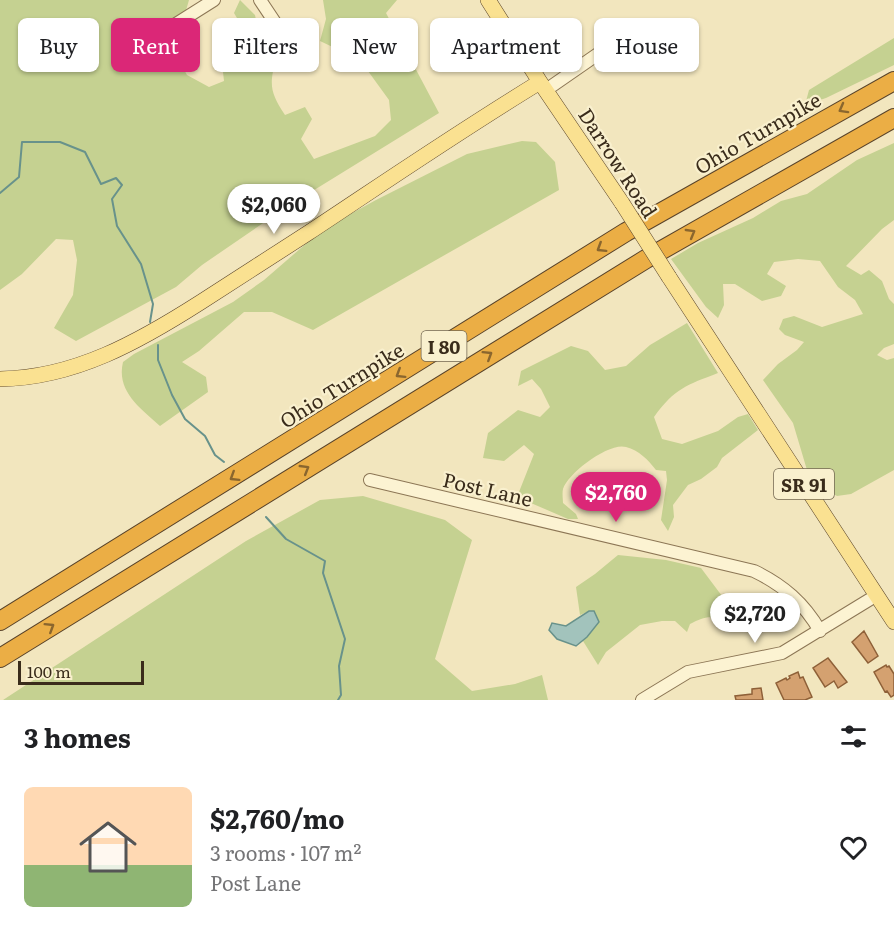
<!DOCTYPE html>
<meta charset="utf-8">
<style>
body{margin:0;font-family:Literata,serif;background:#f2f2f2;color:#202124;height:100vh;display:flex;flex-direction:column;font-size:22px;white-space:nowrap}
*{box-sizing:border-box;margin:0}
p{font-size:20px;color:#757577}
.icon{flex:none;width:33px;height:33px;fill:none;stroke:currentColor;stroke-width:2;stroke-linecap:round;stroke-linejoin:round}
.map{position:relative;height:700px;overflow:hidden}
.side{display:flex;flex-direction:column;background:#fff;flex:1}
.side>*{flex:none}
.guide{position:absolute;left:18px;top:18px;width:858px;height:54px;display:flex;gap:12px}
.scale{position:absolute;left:18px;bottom:15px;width:126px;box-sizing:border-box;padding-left:6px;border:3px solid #3a2c1b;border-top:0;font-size:16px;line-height:21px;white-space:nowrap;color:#3a2c1b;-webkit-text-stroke:4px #f9f0ce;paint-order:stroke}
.price{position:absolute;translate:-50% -51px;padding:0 14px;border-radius:21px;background:#fff;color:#222;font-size:20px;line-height:39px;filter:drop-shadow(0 2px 3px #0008)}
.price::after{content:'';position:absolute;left:50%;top:36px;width:18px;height:14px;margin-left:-9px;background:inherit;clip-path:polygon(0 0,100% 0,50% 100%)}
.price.current{background:#db2777;color:#fff}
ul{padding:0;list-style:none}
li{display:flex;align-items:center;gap:18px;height:150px;padding:0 24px}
li span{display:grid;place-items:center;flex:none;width:168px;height:120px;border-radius:9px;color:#555}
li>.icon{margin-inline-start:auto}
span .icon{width:72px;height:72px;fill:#fffc;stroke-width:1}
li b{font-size:26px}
h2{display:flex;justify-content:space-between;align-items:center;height:72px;padding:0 24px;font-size:26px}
.tag{padding:0 21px;border-radius:9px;background:#fff;box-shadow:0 2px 4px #0004;font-size:21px;line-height:54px}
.tag.current{background:#db2777;color:#fff}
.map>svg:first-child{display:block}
</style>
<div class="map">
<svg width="894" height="700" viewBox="0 0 894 700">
<rect width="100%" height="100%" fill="#f2e6be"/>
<path fill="#c5d191" d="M0,0H189L174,52L187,75L209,87L224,81L222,63L244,30L234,13L240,0L255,15L258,30L247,48L254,64L276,59C269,85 270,92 285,115L305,107L312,119L301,139L314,159L375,136L391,120L389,100L360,60L320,41L326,19L323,0H397L386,13L439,113L285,208L202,265L176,287L76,341L54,328L73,295L77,260L73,240L56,239L22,274L0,290Z
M894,38V65L826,98L805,105L809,90Z
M522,141L536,142L555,162L559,190L313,330L272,312H244L199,351L182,362L206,377L208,392L160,426C140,408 116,391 123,362L134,354L233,302L264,280L323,229L376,200L467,154Z
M894,143V220L882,229L846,266L861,275L869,270L882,281L889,299L894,304V344L884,348L877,355L887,360L894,358V470L851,494L837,496L830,492L807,470L793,423L763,380L778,364L797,350L804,342L785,335L779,329L783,319L794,316L822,327L863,314L855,300L838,287L820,261L798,259L774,262L767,274L786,286L781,296L762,301L735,284H723L724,305L718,318L706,307L671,259L698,243L753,218L781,201L807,194L857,160Z
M687,323L718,373C687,385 675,388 654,417L662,439L682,444L718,431L738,417L748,414L758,430L722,458L717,467L701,479L688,485L673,505L674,517L668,531L661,520L667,480L666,471L656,470C648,460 639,450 626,447C609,442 568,473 563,489C562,493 563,500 563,503L576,514L578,519H568L517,497L534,454L524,445L504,461L483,458L488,433L518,410L540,417L550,407L541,389L532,379L518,386L521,371L571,346L588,351L605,370L626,366L650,345Z
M363,496L445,520L472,540L435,659L472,691L515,684L542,675L548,700H3L246,541L320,500Z
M618,555L666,560L701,568L731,608V613L736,621L730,624C713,615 707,615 690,624L687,632L675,621H662L640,625L606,652L598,665L583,641L599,622L594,611H589L580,615L576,587L595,574Z"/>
<path fill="#a2c3bc" stroke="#68928b" stroke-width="1.5" d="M589,611H594L599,622L587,637L576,646L557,639L549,630L552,623L566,626Z"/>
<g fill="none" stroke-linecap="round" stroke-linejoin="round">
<path stroke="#68928b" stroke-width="2" d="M0,193L19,177L22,142H60L85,152L101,184L116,178L122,185L112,199L117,226L141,264L153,304L150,322
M158,345V360L172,395L185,419L205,436L215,455L224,462
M266,517L286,539L325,561L323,573L345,639L339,666L341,695L338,700"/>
</g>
<path fill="#d4a170" stroke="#8e6038" stroke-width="1.5" d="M864,631L878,656L868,663L852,642Z
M828,658L847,682L838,688L834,681L825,687L813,668Z
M886,665L887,667L889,666L894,674V695L891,697L887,691L885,692L874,672Z
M798,672L800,678L803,677L812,697L805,700H784L776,683L786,678L787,680L790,678L789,676Z
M761,688L763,700H736L735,696L752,694V689Z"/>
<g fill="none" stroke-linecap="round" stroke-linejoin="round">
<g stroke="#8c7655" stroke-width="14">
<path id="minor" d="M260,0L300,60
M176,24L214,0
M546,90L621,38L631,51
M370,480L754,571C783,585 804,603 820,631
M642,700L688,672L782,653L877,595"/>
</g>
<g stroke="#59432a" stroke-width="16">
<path id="major" d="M488,0L540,82L622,203
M669,277L894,622
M0,379C75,378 140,341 201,302C237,279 272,256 308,233C385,182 461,130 540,82"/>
</g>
<g stroke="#59432a" stroke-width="20">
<path id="highway" d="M0,621L626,232L894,81
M0,658L646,259L894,118"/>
</g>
<use href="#minor" stroke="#fcf3d2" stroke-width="12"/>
<use href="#major" stroke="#fae191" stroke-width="15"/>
<use href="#highway" stroke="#ebae45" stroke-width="18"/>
<g stroke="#59432a" stroke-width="16" stroke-linecap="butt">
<path id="major-bridge" d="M622,203L669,277"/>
</g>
<use href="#major-bridge" stroke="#fae191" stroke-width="15"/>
</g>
<defs><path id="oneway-chevron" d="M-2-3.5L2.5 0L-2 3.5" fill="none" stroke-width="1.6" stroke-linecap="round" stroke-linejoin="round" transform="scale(1.5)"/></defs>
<g stroke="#8a662e">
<use href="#oneway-chevron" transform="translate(843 109) rotate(151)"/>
<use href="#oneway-chevron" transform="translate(691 233) rotate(-30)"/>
<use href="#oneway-chevron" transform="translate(601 248) rotate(148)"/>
<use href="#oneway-chevron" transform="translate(488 355) rotate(-32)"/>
<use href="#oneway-chevron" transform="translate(400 374) rotate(148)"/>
<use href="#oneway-chevron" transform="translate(305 469) rotate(-31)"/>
<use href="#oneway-chevron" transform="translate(234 477) rotate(148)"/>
<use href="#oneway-chevron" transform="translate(50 627) rotate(-32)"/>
</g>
<g text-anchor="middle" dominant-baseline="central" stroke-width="4.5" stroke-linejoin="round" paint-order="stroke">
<g fill="#f9f0ce" stroke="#736751" stroke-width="1.5">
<rect x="421.5" y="331" width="45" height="30" rx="4.5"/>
<rect x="774" y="469" width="60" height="30" rx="4.5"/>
</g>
<g font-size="18" font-weight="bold" fill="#3a2c1b">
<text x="444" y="346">I 80</text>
<text x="804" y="484">SR 91</text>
</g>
<g font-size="20" fill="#3a2c1b" stroke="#f9f0ce">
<text transform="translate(757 132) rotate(-30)">Ohio Turnpike</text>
<text transform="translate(619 162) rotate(57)">Darrow Road</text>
<text transform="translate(341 384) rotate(-32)">Ohio Turnpike</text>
<text transform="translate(488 488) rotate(13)">Post Lane</text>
</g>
</g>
</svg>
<div class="scale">100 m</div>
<b class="price" style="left:274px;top:235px">$2,060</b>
<b class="price current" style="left:616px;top:523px">$2,760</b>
<b class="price" style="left:755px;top:644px">$2,720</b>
<div class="guide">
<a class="tag">Buy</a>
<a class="tag current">Rent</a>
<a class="tag">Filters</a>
<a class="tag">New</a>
<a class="tag">Apartment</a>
<a class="tag">House</a>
</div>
</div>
<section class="side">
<h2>3 homes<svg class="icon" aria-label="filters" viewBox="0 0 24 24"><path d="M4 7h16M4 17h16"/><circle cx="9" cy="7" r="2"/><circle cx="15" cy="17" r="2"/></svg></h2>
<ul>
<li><span style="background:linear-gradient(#ffd9b3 65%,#8fb573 0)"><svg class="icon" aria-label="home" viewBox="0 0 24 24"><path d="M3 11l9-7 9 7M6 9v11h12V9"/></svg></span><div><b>$2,760/mo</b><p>3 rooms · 107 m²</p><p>Post Lane</p></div><svg class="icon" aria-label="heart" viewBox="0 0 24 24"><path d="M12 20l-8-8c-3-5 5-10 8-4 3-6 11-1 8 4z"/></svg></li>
</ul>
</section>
